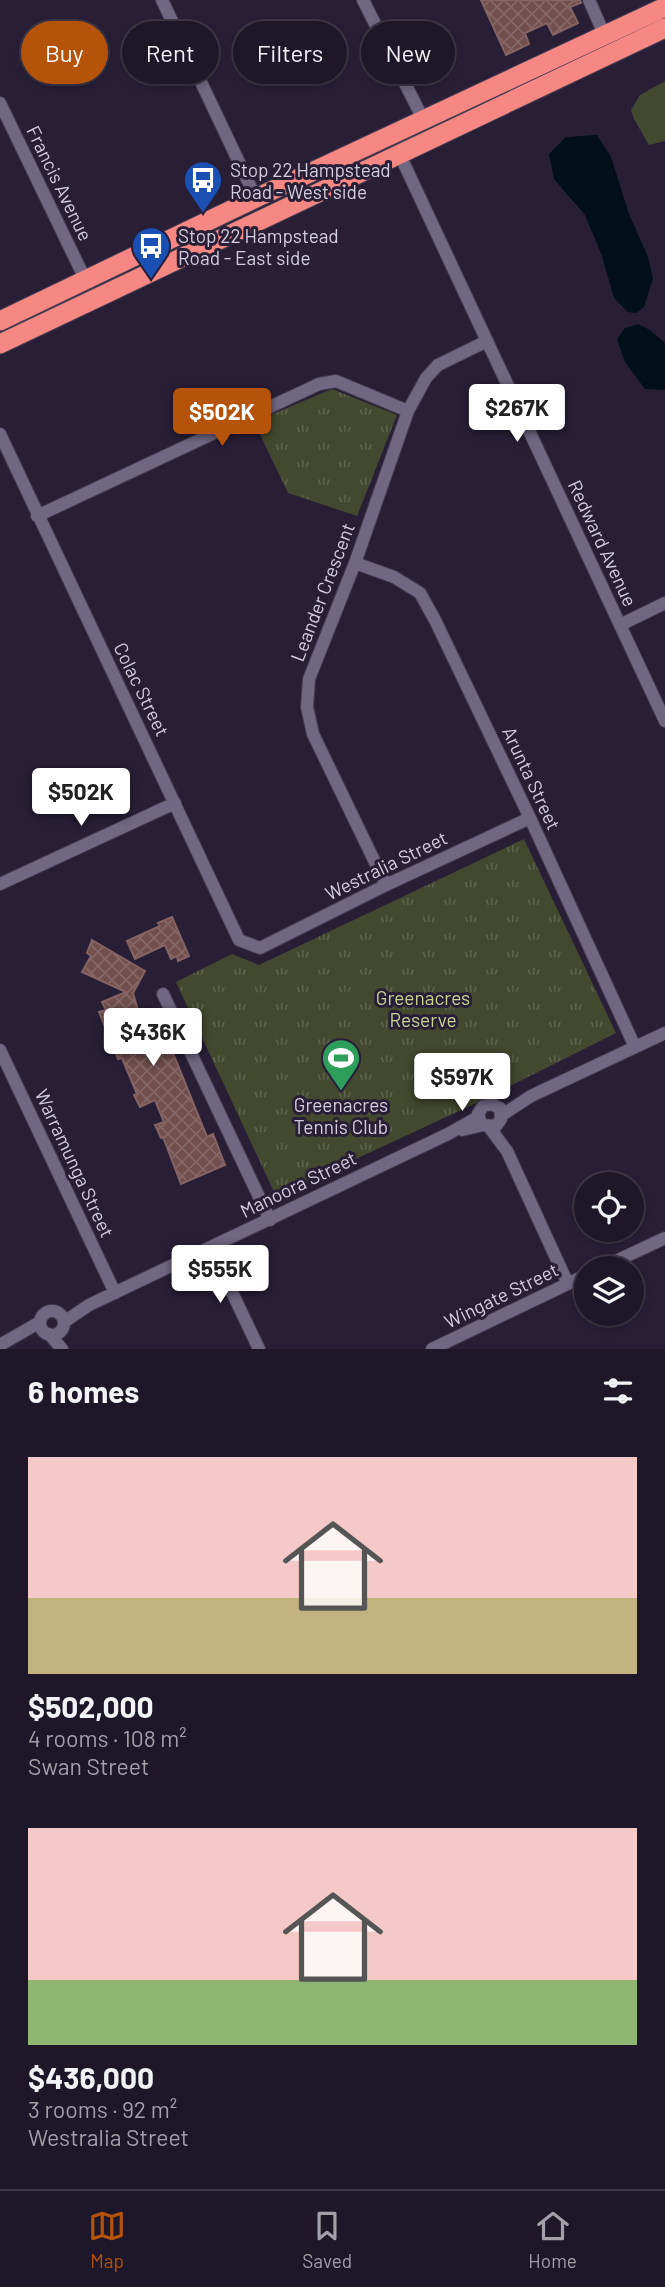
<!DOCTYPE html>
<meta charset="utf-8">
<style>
body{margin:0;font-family:Barlow,sans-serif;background:#2b2435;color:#f1f3f6;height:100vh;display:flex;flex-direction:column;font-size:26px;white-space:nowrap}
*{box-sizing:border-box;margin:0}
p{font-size:23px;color:#a19fa8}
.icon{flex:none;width:38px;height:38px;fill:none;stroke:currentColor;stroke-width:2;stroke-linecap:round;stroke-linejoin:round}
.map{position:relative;height:1349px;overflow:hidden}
.panel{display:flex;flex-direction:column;background:#1e1729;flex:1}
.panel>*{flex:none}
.top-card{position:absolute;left:21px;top:21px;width:623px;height:63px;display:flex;gap:14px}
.buttons{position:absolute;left:574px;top:1172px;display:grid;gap:14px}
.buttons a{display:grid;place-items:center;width:70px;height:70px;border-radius:50%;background:#1e1729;box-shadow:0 4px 10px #0003,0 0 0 2px #3c3646;font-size:35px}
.price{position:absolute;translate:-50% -60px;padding:0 16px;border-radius:7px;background:#fff;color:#222;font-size:23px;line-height:46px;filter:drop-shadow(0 2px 4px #0008)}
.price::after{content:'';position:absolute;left:50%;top:42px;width:21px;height:16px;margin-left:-10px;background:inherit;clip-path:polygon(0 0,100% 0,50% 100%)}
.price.current{background:#b45309;color:#fff}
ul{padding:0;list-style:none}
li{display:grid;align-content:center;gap:14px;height:371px;padding:0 28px}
li span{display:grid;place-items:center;height:217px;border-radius:0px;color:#555}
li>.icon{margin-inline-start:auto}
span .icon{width:126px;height:126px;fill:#fffc;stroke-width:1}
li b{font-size:30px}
h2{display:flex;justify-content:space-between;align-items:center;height:84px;padding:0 28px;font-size:30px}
.tag{padding:0 24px;border-radius:32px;background:#1e1729;box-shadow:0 4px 10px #0003,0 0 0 2px #3c3646;font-size:24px;line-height:63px}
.tag.current{background:#b45309;color:#fff}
.menu{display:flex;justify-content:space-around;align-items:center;height:98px;border-top:2px solid #3c3646;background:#1e1729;font-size:19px;color:#a19fa8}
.menu a{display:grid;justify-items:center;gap:4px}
.menu .current{color:#b45309}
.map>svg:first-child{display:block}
</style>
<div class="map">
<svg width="665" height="1349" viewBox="0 0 665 1349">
<defs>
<pattern id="park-tufts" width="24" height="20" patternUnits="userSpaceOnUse" patternTransform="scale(1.75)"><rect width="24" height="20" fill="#43492e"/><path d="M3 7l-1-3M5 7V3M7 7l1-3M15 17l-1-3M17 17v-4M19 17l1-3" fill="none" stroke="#5d624c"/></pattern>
<pattern id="building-cross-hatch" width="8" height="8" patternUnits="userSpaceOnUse" patternTransform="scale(1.75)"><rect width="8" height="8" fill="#704f4e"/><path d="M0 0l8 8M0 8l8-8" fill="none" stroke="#846767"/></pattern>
</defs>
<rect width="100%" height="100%" fill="#281f37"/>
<path fill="#43492e" d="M665,81V141L649,145L634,119L631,110L640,95Z"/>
<path fill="url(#park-tufts)" d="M332,389L397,415L357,516L288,493L254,422Z
M524,839L616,1033L472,1105L276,1196L176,982L232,954L259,965Z"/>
<path fill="#000f19" d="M597,135L611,157L629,214L648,257L653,279L644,307L636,313L628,312L614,298L602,256L585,215L554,179L549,154L566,137Z
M638,324L650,330L665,343V390L645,389L625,362L617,339L625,328Z"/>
<path fill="url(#building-cross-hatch)" stroke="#856362" stroke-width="2" d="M481,0H580L581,3L570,7L578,23L553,35L547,23L525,33L529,44L506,55Z
M172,917L189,956L178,961L177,956L171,959L165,945L135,959L127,941L160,926L158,923Z
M92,940L145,971L133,993L142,1024L153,1019L168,1055L173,1053L207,1137L213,1134L225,1165L181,1184L163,1137L161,1138L155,1125L164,1122L155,1100L140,1107L134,1095L137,1094L122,1058L118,1059L99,1012L106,1010L102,1002L126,992L82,972L91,956L87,953Z"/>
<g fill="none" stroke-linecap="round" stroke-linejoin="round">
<g stroke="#433b50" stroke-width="14">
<path id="minor" d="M162,0L256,198
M363,0L423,119
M589,0L604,34
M0,103L86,281
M399,153L665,721
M0,434L239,940L260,948L386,885L530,818
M37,516L319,384L336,381L408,411
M355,563L394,577L420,593L435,620L530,818L635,1047
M620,625L665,603
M0,884L175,803
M386,885L313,734L307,707L309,679L355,563L408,411L426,378L438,365L487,341
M163,994L270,1220
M0,1050L115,1293
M502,1115L531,1096L665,1033
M489,1127L507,1151L568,1284
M462,1130L483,1125L496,1126L501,1119L500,1108L491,1104L483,1106L478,1114L481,1123
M211,1248L259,1349
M599,1269L665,1238
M40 1323a12 12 0 1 1 24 0a12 12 0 1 1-24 0Z
M64,1322L89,1305L448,1134L478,1117
M49,1334L62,1349
M0,1345L40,1322
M432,1349L586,1275"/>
</g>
<g stroke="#433b50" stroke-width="21">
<path id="highway" d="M0,321L256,198L665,7
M0,344L665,28"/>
</g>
<use href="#minor" stroke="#706783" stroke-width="12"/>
<use href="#highway" stroke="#f68782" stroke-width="19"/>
</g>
<defs>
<g id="bus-pin" transform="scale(2.0125)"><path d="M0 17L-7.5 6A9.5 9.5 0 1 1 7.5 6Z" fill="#1a4fb4" stroke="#281f37"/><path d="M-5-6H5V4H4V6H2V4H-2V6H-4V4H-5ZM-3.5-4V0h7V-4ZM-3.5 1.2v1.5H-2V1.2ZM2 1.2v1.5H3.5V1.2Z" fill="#fff"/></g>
<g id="stadium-pin" transform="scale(2.0125)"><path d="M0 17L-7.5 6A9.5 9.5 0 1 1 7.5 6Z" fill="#2e9e5b" stroke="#281f37"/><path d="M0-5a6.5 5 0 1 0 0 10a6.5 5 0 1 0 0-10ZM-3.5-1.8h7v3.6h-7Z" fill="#fff"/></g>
</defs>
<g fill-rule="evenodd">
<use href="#bus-pin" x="203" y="180"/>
<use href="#bus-pin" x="151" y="246"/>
<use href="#stadium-pin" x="341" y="1058"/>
</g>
<g text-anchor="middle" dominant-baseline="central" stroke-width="6" stroke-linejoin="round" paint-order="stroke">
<g font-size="19" fill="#d3cede" stroke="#281f37" text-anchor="start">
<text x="230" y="169">Stop 22 Hampstead<tspan x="230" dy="22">Road - West side</tspan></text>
<text x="178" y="235">Stop 22 Hampstead<tspan x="178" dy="22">Road - East side</tspan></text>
<text x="341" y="1104" text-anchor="middle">Greenacres<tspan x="341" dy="22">Tennis Club</tspan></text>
</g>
<g font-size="19" fill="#d3cede" stroke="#281f37">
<text transform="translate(60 183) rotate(64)">Francis Avenue</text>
<text transform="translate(603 543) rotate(65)">Redward Avenue</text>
<text transform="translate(322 592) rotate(-69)">Leander Crescent</text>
<text transform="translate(142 689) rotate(64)">Colac Street</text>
<text transform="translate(532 778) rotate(65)">Arunta Street</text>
<text transform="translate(386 865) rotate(-26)">Westralia Street</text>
<text transform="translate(75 1163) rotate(65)">Warramunga Street</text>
<text transform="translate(298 1184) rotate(-26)">Manoora Street</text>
<text transform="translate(501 1295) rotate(-26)">Wingate Street</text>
</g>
<g font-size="19" fill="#c5d493" stroke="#281f37">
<text x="423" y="997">Greenacres<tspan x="423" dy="22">Reserve</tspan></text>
</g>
</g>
</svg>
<div class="buttons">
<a><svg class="icon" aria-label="locate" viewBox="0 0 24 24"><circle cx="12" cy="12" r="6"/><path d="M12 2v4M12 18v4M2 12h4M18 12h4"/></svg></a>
<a><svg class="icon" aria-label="layers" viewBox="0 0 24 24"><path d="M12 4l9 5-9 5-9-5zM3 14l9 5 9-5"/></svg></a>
</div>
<b class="price" style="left:517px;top:444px">$267K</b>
<b class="price current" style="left:222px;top:448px">$502K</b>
<b class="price" style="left:81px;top:828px">$502K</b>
<b class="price" style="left:153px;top:1068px">$436K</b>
<b class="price" style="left:462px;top:1113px">$597K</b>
<b class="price" style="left:220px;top:1305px">$555K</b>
<div class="top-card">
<a class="tag current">Buy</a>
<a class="tag">Rent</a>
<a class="tag">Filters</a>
<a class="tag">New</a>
</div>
</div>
<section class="panel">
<h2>6 homes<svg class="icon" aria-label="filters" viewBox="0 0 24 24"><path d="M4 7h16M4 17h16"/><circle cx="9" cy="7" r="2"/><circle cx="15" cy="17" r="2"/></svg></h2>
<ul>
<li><span style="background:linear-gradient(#f6c9c9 65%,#c2b280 0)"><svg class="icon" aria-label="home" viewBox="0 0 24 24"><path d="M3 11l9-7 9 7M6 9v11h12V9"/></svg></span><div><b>$502,000</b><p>4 rooms · 108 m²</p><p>Swan Street</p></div></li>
<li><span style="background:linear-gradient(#f6c9c9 70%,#8fb573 0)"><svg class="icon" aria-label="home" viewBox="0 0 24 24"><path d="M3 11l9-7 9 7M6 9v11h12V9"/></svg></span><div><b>$436,000</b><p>3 rooms · 92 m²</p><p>Westralia Street</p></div></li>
</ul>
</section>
<nav class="menu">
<a class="current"><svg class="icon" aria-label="map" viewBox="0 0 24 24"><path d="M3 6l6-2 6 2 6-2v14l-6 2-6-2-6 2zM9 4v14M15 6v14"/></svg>Map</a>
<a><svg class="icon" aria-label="saved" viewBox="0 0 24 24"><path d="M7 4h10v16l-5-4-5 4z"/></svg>Saved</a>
<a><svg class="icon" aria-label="home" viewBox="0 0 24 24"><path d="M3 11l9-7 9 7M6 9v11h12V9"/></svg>Home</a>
</nav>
